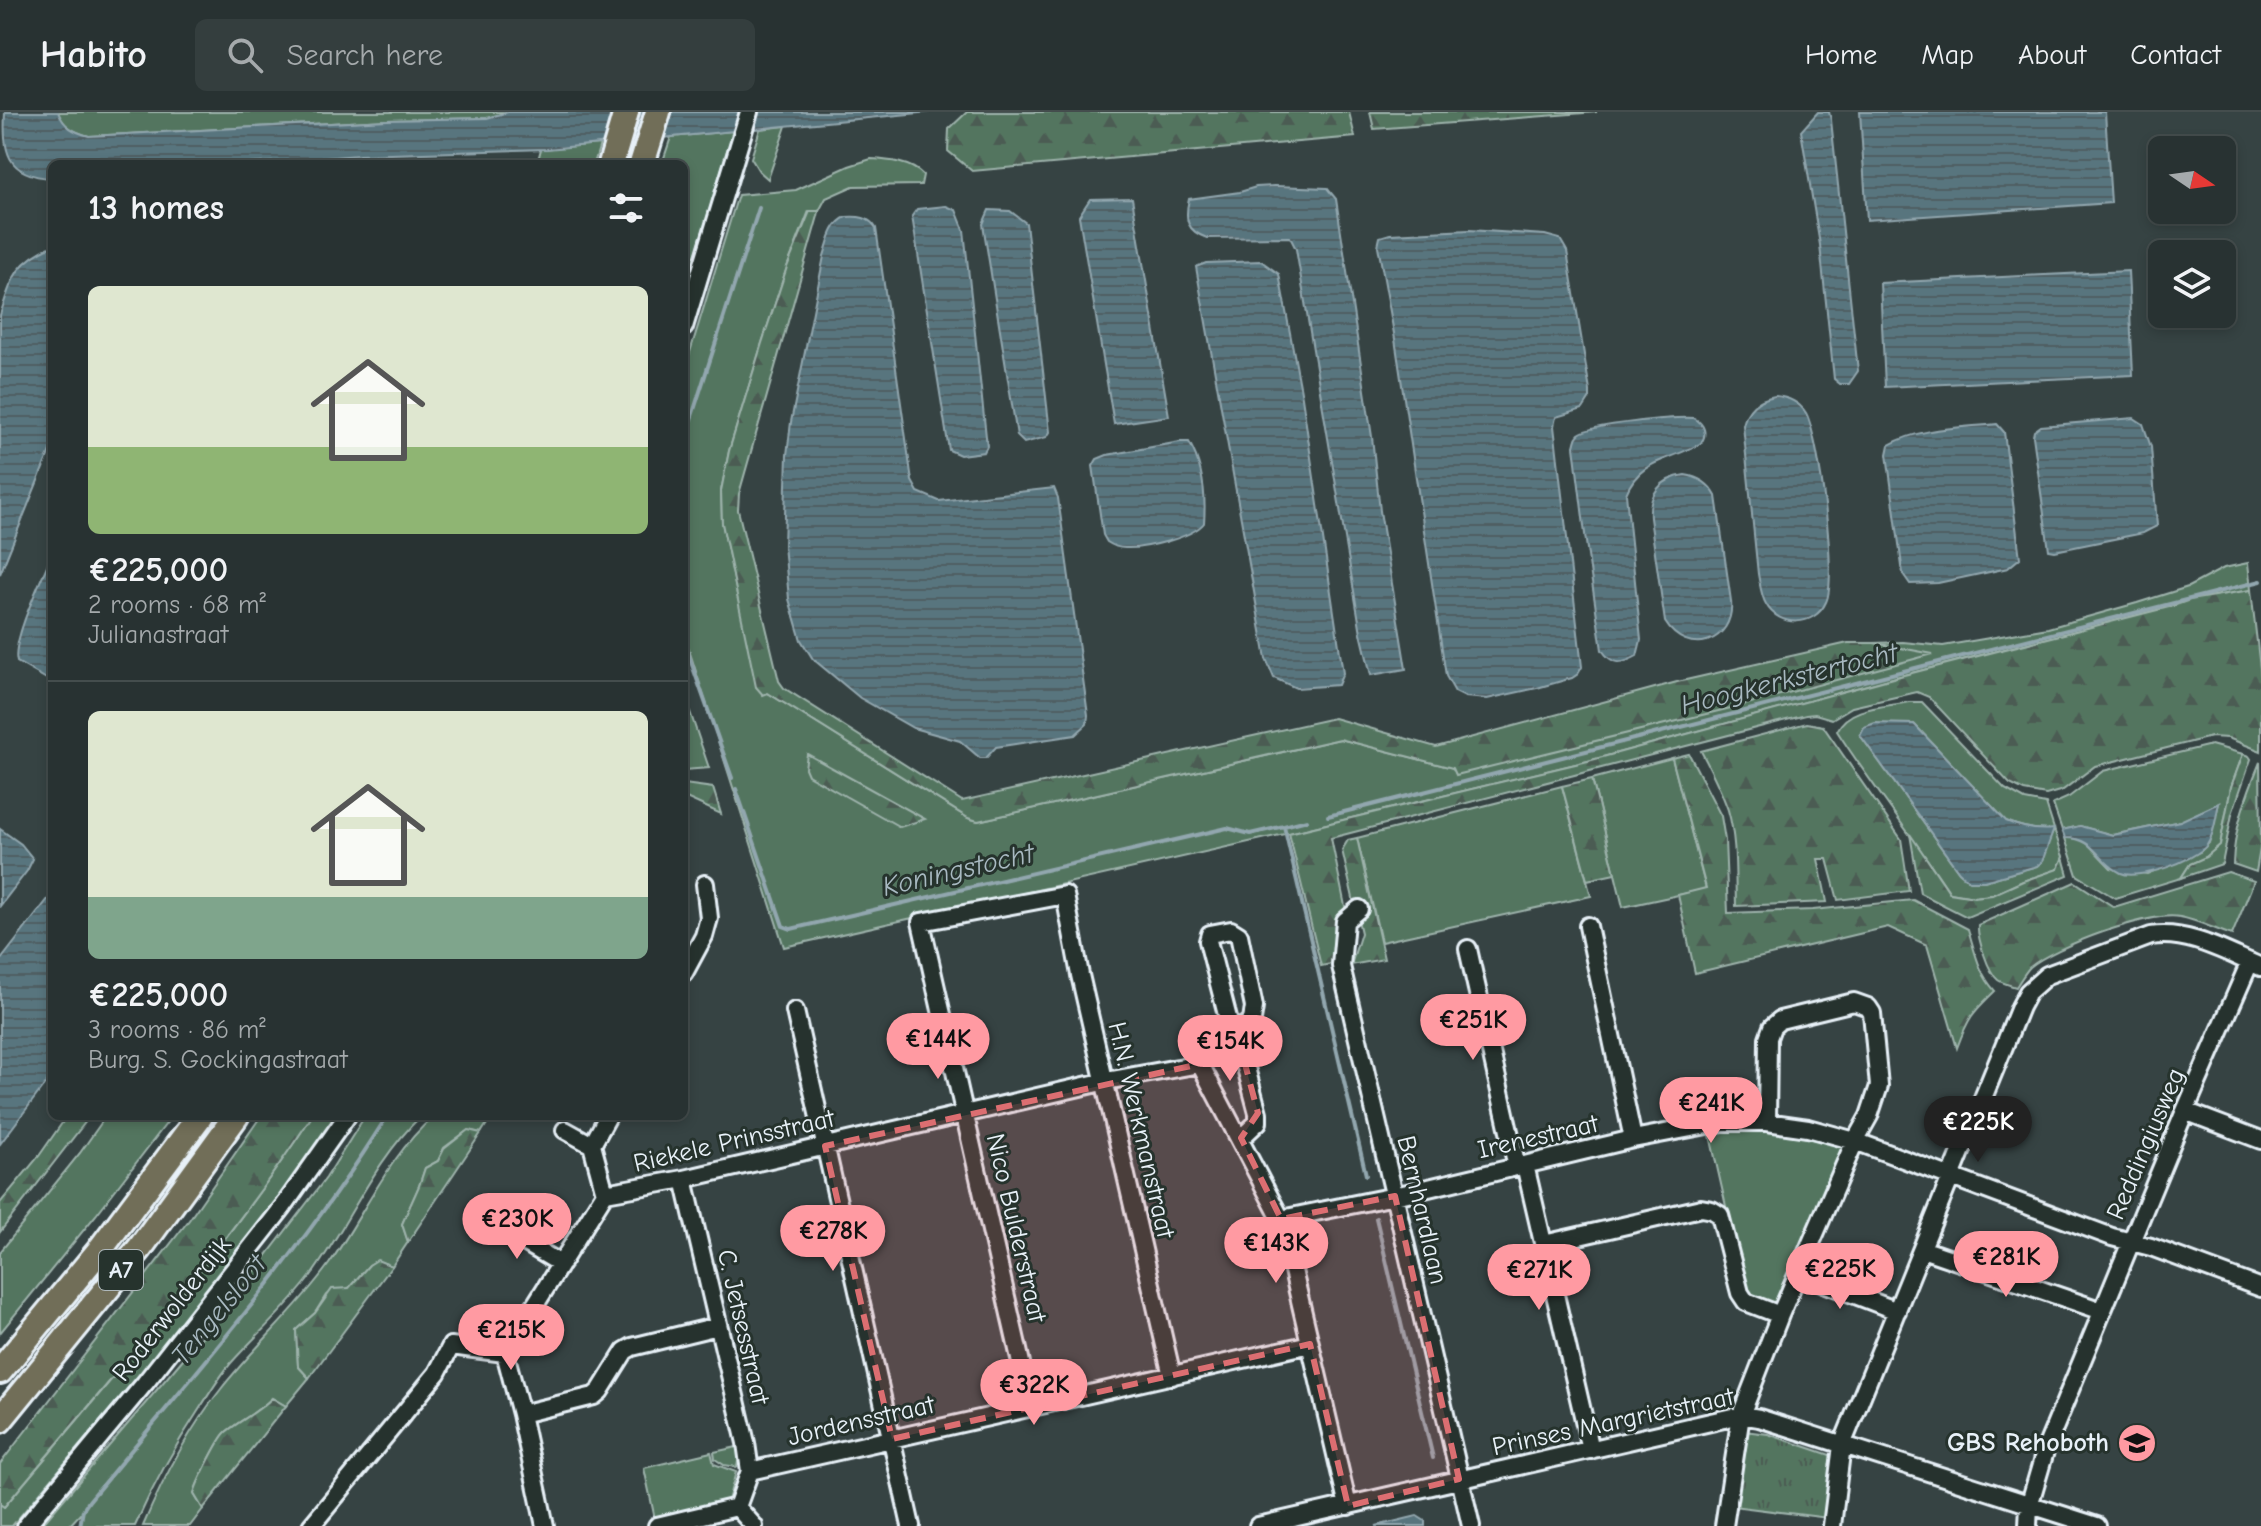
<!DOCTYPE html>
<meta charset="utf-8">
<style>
body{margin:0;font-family:"Comic Neue",sans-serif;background:#343e3e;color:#f1f3f6;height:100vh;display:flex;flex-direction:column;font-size:30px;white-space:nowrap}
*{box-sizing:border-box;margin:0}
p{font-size:26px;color:#a5aaac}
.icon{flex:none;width:44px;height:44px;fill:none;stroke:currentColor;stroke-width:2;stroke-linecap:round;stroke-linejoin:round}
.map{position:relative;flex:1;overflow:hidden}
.sheet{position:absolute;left:48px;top:48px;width:640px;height:960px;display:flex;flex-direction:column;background:#283232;border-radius:12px;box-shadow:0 4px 12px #0003,0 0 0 2px #444d4d}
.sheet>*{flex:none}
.needle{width:52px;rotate:103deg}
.buttons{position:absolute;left:2148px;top:24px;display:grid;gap:16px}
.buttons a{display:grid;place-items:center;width:88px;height:88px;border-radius:12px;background:#283232;box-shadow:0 4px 12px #0003,0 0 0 2px #444d4d;font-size:40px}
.price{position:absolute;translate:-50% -68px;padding:0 18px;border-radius:28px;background:#ff9aa2;color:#111;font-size:26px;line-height:52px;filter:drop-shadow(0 2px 4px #0008)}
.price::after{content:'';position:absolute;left:50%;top:48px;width:24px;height:18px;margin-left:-12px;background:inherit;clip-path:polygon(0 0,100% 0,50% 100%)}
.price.on{background:#222;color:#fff}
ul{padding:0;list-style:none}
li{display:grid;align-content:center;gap:16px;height:424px;padding:0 40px}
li+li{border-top:2px solid #444d4d}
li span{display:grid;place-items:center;height:248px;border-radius:12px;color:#555}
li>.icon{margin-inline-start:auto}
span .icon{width:144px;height:144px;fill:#fffc;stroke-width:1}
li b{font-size:34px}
h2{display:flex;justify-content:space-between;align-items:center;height:96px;padding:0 40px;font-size:34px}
header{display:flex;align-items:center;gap:48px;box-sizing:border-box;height:112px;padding:0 40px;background:#283232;border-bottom:2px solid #444d4d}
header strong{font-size:38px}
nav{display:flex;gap:44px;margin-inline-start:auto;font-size:28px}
.search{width:560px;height:72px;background:#343e3e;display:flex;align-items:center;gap:20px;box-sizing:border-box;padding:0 28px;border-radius:12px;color:#a5aaac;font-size:30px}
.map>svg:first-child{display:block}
</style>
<header>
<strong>Habito</strong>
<div class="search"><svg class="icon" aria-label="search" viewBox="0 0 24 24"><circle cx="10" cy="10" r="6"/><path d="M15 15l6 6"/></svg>Search here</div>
<nav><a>Home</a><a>Map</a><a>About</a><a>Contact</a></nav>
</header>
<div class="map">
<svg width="2261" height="1414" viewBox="0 0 2261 1414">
<defs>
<pattern id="forest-firs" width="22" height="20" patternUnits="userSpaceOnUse" patternTransform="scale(2)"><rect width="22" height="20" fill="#53755f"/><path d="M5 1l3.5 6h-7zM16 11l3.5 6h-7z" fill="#4c5c53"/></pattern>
<pattern id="park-tufts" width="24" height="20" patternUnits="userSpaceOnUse" patternTransform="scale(2)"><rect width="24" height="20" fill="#53755f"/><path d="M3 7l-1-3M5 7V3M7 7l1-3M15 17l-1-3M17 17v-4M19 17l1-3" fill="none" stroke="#4c5c53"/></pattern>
<pattern id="water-rules" width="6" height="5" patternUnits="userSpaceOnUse" patternTransform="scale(2)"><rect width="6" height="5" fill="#59757e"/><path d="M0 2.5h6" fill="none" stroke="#505e64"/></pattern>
</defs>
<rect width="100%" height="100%" fill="#364343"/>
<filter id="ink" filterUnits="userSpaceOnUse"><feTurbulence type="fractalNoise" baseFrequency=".0125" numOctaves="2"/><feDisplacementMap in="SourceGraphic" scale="16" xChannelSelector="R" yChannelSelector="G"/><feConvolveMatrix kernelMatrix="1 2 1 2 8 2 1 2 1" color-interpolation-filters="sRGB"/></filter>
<g filter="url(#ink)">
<path fill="#53755f" stroke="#9eb3ac" stroke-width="2" fill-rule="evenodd" d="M58,0H508L487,6L387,8L89,24C74,20 64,15 58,0Z
M786,14L768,67L759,59L751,46L760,17Z
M733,19L684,182V94L687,53L663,49L671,25Z
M600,32L594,52H537L541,37Z
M871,47C888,48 911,50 923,63L921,73L853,74L826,86L819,99H809L787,155L762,231L729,339L721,379L722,411L738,487L768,581L968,706L978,709L1340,627L1453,656L1456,662L1929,542L1874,531L1903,530L1943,534L2048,516L2137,491L2188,475L2224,456L2248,451L2251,478L2190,488L2173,494L1904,563L1588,649L1289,721L784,835L684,522V260L738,83L796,78L849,54Z
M684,582L709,656L684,658Z
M1909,590H1922L2005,677L2025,688L2046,692L2063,745L2058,757L2023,769L1992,783L1974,785L1950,781C1914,726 1872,674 1837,619C1848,594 1886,595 1909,590ZM1914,612L2006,709C2022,716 2037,719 2054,718L2037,754L1984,769L1969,768L1959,760L1860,623Z
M2211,633L2243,642L2231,675L2220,733L2206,745L2190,752L2181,766L2115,786L2077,763L2065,726H2077L2086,730L2111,756L2147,762L2200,740L2209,731L2219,691L2181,709L2112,723L2080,714L2062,718L2053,692L2069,685L2103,659Z
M1672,646L1706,777L1623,795L1592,667Z
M1562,674L1591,784L1381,830L1357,726Z
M106,1004H172L96,1103L0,1221V1140L80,1041Z
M312,1004H339C240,1148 124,1280 12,1414H0V1392L4,1395C111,1268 221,1143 312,1004Z
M365,1004H421C373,1050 349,1112 310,1165C287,1196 257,1222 231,1251C219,1265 210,1281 200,1296C175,1334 153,1373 135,1414H80L81,1401L69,1414H41L228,1194L326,1066Z
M434,1004H492L481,1021L468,1018L444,1036L438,1049L425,1056L419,1074L402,1112L408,1130L392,1154L377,1149L369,1153L349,1176L326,1183L315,1201L296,1218L298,1254L309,1266L286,1294L272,1286C258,1300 241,1308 226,1320C219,1326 196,1372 194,1382L203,1397L190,1414H143C163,1367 189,1317 221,1277C255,1234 297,1197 329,1152C364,1103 388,1044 434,1004Z
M1734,1015C1772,1017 1806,1025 1843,1035L1777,1196L1746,1183L1709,1019Z
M737,1335L739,1344L737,1355L724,1353L715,1347L714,1340Z
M711,1340L714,1352L736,1360L727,1392L655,1407L644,1356Z"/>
<path fill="url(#forest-firs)" stroke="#9eb3ac" stroke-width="2" d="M967,0H1349L1355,25L972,59L948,39L949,17Z
M1370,0H1597L1374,17Z
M810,99H819L818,104L739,382L738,398L779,569L784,576L962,689L1334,606L1436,635L1677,570L1848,531H1874L1933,542L1743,593L1456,663L1453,656L1340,627L978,709L968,706L768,581L763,583L756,575L722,411L721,379L729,339L762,231L787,155Z
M2251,478L2261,565V639L2228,626L2211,625L2095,654L2063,678L2046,683L2024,679L2010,672L1929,585L1917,580L1852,595L1832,607L1815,602L1806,603L1331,726L1346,799L1347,821L1331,849V852L1321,854L1289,721L1588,649L1904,563L2173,494L2190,488Z
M1807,611L1823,614L1901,727L1909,779L1838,788L1827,747H1818L1827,790L1736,794C1735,762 1737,729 1728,698C1721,678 1711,658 1701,639Z
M807,642L925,707L900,715L808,663L805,656Z
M1689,642L1721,704L1725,728L1728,801L1813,798L1913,788L1968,817C1975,840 1979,862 1995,879C1972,901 1968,906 1957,936L1927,833L1888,815L1695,861L1678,783L1706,776L1672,646Z
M2243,642L2249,644L2251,647L2232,702L2222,752L2181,766L2190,752L2206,745L2220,733L2231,675Z
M2260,650L2261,731L2256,760L2233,752C2234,716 2247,682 2260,650Z
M1592,667L1615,762L1587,768L1562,674Z
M684,672L713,676L721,702L684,685Z
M1910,722L1950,781L1974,785L1992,783L2023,769L2058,757L2063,745L2068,763L1967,805L1920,781Z
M1357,726L1384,847L1351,853L1361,821L1342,738L1348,728Z
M2228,760L2254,769L2232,823C2216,818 2197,808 2180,805C2149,799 2054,835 2030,855C2025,860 2020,869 2016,875C2010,873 2002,871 1998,868C1988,860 1977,825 1978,813L2075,770L2114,795Z
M67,1004H90L0,1120V1091L39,1044Z
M261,1004H312C221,1143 110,1268 4,1395L0,1392V1352L189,1108Z
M468,1018L481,1021L408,1130L402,1112L419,1074L425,1056L438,1049L444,1037Z
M377,1148L392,1154L309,1266L298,1254L296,1218L315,1201L332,1177L349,1176L369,1153Z
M272,1286L286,1294L203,1397L194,1382C196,1372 219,1326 226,1320C241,1308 258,1300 272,1286Z"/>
<path fill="url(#park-tufts)" stroke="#9eb3ac" stroke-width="2" d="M1744,1319L1768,1322L1836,1345L1828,1406L1732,1394Z"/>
<path fill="url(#water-rules)" stroke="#92a7af" stroke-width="2" d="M5,0H58C64,15 74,20 89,24L387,8L487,6L508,0H930L547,37L359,43L247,52H52V66C6,64 3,39 5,0Z
M1818,0H1829L1831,8L1858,259L1849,272H1840L1834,267L1820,133L1801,19Z
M1860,0H2105L2111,91L1867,108Z
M1275,74L1327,76L1336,87L1372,325L1380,399L1406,557L1371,563L1361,521L1296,137L1290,125L1207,126C1187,119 1184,108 1189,87L1240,80L1256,75Z
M1132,86L1169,304L1114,312L1079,104L1090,87Z
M946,94L956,98L964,118L987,334L984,340L960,343L949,338L912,104L917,97Z
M989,98L1010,99L1026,111L1050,320L1047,325L1024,331L1017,324L983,112Z
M846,105C859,104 869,105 876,116L912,369L918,380L939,389L1054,376L1058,386L1088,603L1087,612L1075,623L996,635L986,646H980L960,629L913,616L860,586L813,547L801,528L789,487L784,433L787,343L791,310L824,144C829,129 831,112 846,105Z
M1469,118L1545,123L1560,127L1567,139L1590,279V286L1583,297L1556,305L1554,314L1582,555L1578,562L1572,566L1537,576L1487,587L1465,585L1455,580L1446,564L1395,227L1378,134L1380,125L1390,122Z
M52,134V334L0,462V203C12,167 15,150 52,134Z
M1261,149L1279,162L1302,285L1343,561L1338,573L1296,576L1274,566L1266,547L1196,155L1206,151Z
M2128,159L2133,263L1885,275L1880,171Z
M1775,284C1788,285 1799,290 1806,301C1819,326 1838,466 1826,490C1815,515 1779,516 1766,492C1761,484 1760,472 1758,462L1743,313C1747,296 1758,287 1775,284Z
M1694,306C1704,312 1708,321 1701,331C1672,349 1640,346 1626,382L1641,528L1637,544C1621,553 1612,553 1602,538L1586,430L1574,334C1576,328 1575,326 1579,322C1591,312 1676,305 1694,306Z
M2134,306L2143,312L2151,335L2157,414L2143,421L2055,439L2049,438L2033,324L2034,319L2041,314Z
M1997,312L2004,320L2020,446L2008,456L1938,471L1910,472L1903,462L1887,342L1889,333C1921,315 1961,316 1997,312Z
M1180,330H1189C1203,354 1206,384 1204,411C1192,426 1144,437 1125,436C1118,436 1113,434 1107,430L1103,423L1093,354L1097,347L1107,343Z
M1685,363C1699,365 1709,371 1716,384L1731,489C1735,531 1687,546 1665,510L1650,406C1648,382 1661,366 1685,363Z
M52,442V570L17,550C11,529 43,464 52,442Z
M1875,611L1914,612L2006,709C2022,716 2037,719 2054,717L2042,750L2037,754L1984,769H1969L1959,760L1860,623L1864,615Z
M2219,691C2216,703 2215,722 2207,733C2196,748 2138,769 2121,761C2096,749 2097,726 2065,726L2062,718L2080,714L2113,723L2180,709Z
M0,717L21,732L33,747L27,759L0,794Z
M52,782V963L0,1032V849Z
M1417,1404L1425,1409V1414H1376Z"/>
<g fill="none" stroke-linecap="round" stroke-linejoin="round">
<path stroke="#92a7af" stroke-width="4" d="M684,329L759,96
M684,530L732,666
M736,677L783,814L791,817L1227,716L1250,722L1284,714
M1328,704L2261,469
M1307,708L1284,714L1366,1063
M1376,1106L1433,1346
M80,1414L83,1398L89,1389C192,1264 302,1142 387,1004"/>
<g stroke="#e8f1f8" stroke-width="22">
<path id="minor" d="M684,215L749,0
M1359,797L1345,809L1341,854L1471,1414
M1588,814L1633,1027
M1468,837L1517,1055
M684,861L704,824L709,806L705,772
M795,899L911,1414
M1237,922L1258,1001V1010L1241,1026
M1200,952L1281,1107L1348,1394
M2185,999L2261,1028
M565,1018L592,1033L608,1004
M1525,1053L1591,1338
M684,1067L746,1331L750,1359L737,1395L754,1414
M605,1081L684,1067L1106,969L1200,952L1233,926L1208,829L1210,822L1231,818L1239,823L1254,895L1252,908L1233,926
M1281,1107L1395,1084L1633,1027L1723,1010H1767L1808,1016L1855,1029L2112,1125L2151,1135L2261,1176
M494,1112L561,1152
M1544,1132L1701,1096L1712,1098L1720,1103L1740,1181L1746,1190L1780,1203
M1922,1137L2102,1199
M1798,1161L1897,1199
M505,1241L521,1302L545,1414
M1031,1295L921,810L1065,783L1080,863L1172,1264
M521,1302L594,1284L600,1279L625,1239L632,1235L718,1214
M750,1359L1310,1232
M26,1414L145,1271L283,1095L347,1004
M311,1414L437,1261L451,1234L505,1241L605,1081L592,1033
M657,1414L737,1395
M1258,1414L1741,1303L1759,1306L2097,1414
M1724,1414L1741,1303L1780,1203L1855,1029L1869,1004L1879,974L1872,901L1868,895L1854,890L1780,908L1772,915L1768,926L1767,1010
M1832,1414L1842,1333L2020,895L2028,880L2047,863L2151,824C2189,818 2227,841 2261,855
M2028,1414L2029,1394L2046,1336L2185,999L2250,850"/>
</g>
<g stroke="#e8f1f8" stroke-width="30">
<path id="highway" d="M611,52L626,0
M642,52L658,0
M0,1259L99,1139L200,1004
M0,1308L140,1136L236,1004"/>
</g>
<use href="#minor" stroke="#26332d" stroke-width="16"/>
<use href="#highway" stroke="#716e59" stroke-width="24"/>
</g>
</g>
<path fill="#dc6e71" fill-opacity="0.2" stroke="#dc6e71" stroke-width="6" stroke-dasharray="16 10" stroke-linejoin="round" d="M1237,922L1258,1001L1241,1026L1281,1107L1395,1084L1459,1367L1348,1394L1310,1232L892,1327L825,1034L1200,952Z"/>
<defs>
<g id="school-disc" transform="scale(2)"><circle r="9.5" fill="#ff9aa2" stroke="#26332d"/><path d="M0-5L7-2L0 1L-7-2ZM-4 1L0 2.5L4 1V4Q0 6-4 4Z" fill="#111"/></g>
</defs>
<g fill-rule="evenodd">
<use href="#school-disc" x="2137" y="1331"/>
</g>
<g text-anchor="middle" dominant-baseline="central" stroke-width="6" stroke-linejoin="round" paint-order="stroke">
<rect fill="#26332d" stroke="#aeb8bb" stroke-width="2" x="99" y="1138" width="44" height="40" rx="6"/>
<g font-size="24" font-weight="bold" fill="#e8f1f8">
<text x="121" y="1158">A7</text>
</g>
<g font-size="26" fill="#e8f1f8" stroke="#26332d">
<text transform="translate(1141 1018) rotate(77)">H.N. Werkmanstraat</text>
<text transform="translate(1538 1025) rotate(-13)">Irenestraat</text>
<text transform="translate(734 1029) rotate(-13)">Riekele Prinsstraat</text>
<text transform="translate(2146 1032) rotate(-67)">Reddingiusweg</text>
<text transform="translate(1422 1098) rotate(77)">Bernhardlaan</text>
<text transform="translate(1016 1116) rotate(77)">Nico Bulderstraat</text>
<text transform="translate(172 1197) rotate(-52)">Roderwolderdijk</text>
<text transform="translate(743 1215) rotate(77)">C. Jetsesstraat</text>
<text transform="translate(861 1309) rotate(-13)">Jordensstraat</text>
<text transform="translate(1613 1310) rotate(-12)">Prinses Margrietstraat</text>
</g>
<g font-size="26" font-weight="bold" fill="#e8f1f8" stroke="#26332d" text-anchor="end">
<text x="2109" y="1331">GBS Rehoboth</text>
</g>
<g font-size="28" font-style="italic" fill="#a8b9c1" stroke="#26332d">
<text transform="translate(1789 567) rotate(-14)">Hoogkerkstertocht</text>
<text transform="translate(958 758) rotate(-13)">Koningstocht</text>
<text transform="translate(219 1198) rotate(-51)">Tengelsloot</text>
</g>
</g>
</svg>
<div class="buttons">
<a><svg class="needle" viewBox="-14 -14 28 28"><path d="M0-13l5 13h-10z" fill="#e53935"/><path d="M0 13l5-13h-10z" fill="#a5aaac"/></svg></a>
<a><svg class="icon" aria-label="layers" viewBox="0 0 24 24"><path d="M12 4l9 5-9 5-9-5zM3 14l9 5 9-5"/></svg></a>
</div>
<b class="price" style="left:1473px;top:950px">€251K</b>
<b class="price" style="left:938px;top:969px">€144K</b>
<b class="price" style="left:1230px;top:971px">€154K</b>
<b class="price" style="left:1711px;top:1033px">€241K</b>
<b class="price on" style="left:1978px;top:1052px">€225K</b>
<b class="price" style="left:517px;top:1149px">€230K</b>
<b class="price" style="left:833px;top:1161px">€278K</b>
<b class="price" style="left:1276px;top:1173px">€143K</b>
<b class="price" style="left:2006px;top:1187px">€281K</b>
<b class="price" style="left:1840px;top:1199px">€225K</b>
<b class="price" style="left:1539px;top:1200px">€271K</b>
<b class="price" style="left:511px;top:1260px">€215K</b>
<b class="price" style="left:1034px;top:1315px">€322K</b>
<section class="sheet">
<h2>13 homes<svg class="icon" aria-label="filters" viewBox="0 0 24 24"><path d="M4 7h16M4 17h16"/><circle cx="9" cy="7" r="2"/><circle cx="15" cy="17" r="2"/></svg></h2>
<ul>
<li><span style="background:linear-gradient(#dfe7d0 65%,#8fb573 0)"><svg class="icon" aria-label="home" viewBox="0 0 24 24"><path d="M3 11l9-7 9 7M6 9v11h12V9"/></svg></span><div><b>€225,000</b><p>2 rooms · 68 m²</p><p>Julianastraat</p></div></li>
<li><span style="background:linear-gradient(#dfe7d0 75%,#7fa58c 0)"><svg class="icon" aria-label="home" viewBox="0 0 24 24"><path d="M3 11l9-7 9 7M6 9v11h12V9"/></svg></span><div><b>€225,000</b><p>3 rooms · 86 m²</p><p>Burg. S. Gockingastraat</p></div></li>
</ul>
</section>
</div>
